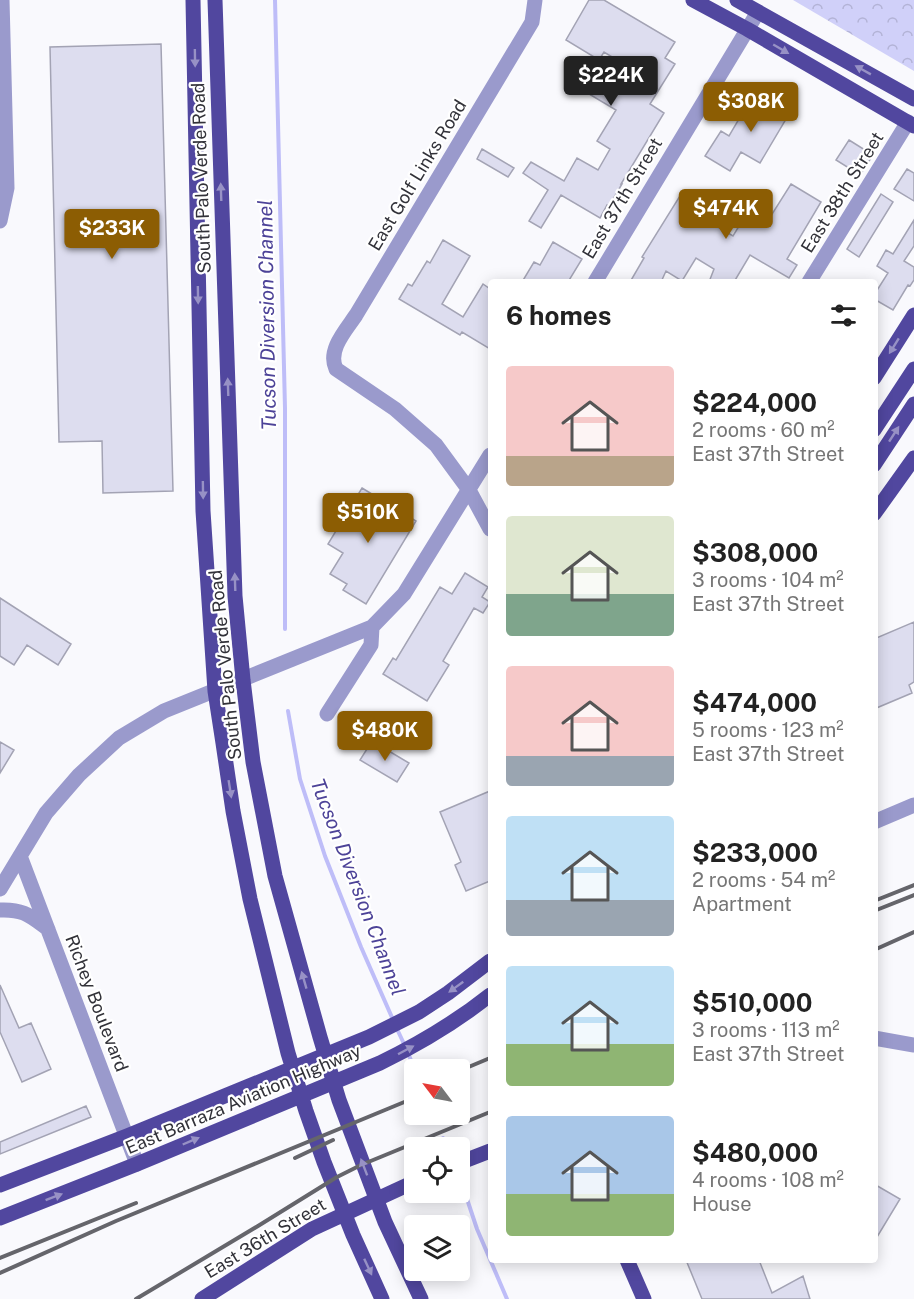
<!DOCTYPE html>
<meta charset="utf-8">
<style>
body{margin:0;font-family:"Public Sans",sans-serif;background:#f6f6f6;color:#222;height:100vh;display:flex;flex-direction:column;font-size:22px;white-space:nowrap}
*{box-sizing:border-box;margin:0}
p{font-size:20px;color:#767676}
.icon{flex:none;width:33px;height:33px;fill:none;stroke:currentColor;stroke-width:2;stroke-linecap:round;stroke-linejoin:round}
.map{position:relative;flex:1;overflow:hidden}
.details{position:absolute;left:488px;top:279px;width:390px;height:984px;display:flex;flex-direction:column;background:#fff;border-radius:6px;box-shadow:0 3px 15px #0003}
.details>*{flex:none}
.needle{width:39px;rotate:302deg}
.tools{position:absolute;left:404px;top:1059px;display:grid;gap:12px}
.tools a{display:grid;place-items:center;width:66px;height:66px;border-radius:6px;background:#fff;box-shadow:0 3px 15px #0003;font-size:30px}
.price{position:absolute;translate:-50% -51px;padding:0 14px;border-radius:6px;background:#8c5d03;color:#fff;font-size:20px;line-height:39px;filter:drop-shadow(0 2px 3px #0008)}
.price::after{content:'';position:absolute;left:50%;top:36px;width:18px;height:14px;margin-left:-9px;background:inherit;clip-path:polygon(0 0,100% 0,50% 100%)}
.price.current{background:#222;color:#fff}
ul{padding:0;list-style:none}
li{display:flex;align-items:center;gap:18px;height:150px;padding:0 18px}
li span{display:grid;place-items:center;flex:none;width:168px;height:120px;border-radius:6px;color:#555}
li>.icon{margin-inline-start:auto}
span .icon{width:72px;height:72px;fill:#fffc;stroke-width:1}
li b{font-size:26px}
h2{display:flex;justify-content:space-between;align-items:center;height:72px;padding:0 18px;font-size:26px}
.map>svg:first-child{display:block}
</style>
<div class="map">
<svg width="914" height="1299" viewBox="0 0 914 1299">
<defs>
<pattern id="park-crowns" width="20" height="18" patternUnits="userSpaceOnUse" patternTransform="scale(1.5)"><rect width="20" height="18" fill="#d0d0f9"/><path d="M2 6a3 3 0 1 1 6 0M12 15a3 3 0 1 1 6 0" fill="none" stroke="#b3b3d6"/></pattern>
</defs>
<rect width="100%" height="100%" fill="#f9f9fd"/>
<path fill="url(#park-crowns)" d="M793,0H914V71Z"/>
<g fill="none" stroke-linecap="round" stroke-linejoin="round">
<path stroke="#bebdf8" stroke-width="4" d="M275,0L285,408V629
M288,711L300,779L325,856L361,947L394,1022
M397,1029L405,1046
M408,1053L415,1070
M443,1138L448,1147
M461,1181L477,1229L507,1299"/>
</g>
<path fill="#ddddef" stroke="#a3a3b4" stroke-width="1.5" d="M589,0H604L675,42L665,58L675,64L650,104L664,113L621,184H622L609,206L607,205L600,218L561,195L541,228L529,221L548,190L523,173L531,162L564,181L577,158L598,170L610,149L597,141L616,110L584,91L595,71L626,90L637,72L604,52L599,60L566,40Z
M161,44L173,491L103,493L102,441L59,442L50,47Z
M762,91L792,109L760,163L741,152L730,171L705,156L721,131L729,136L743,112L747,115Z
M849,140L873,155L860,175L836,160Z
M482,149L514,168L508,177L477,159Z
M907,169L914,173V201L894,189Z
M791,184L821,202L787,259L797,265L789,278L750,255L734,282H709L714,269L696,258L682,281L666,271L661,282H630L644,258L642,257L683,191L713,209L706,220L733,236L750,208L769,219Z
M881,194L893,202L859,257L847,249Z
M914,220V246L904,261L914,267V280L910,286L908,285L893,310L874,299V295L888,273L877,266L886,250L893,254Z
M443,240L470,256L442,304L463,317L483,284L490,289V349L462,332L460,335L399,299L408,284L412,286L427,261L430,263Z
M553,242L582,259L568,282H522L534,262L540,265Z
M362,488L416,521L366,604L343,590L347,584L330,574L343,553L328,544Z
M465,573L488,587L482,597L490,602L483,613L474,608L443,661L449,665L427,701L383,674L393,658L396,660L440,587L452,594Z
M0,598L71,644L58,665L27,645L14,665L0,656Z
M914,622V682L909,685L912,693L874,709V639Z
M372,741L409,763L397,782L360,760Z
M0,742L14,750L0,773Z
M490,791V881L466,891L455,865L461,862L440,812Z
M0,985L19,1028L31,1023L51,1069L22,1082L0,1032Z
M86,1106L91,1117L0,1154V1142Z
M874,1184L900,1199L874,1242Z
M686,1260H759L772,1293L803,1276L810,1299H702Z"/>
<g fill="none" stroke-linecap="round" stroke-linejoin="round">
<path stroke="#9a9acc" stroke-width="15" d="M0,221L7,188L2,0
M595,282L758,12
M809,282L908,122
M490,529L469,490L436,445L395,409L336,369C327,350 346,330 356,315L532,22L535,0
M327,714L371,645L372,627
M874,822L914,805
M20,856L137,1164
M0,889L46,813L79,775L119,738L164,711L372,627L404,594L490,455
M0,910C24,909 30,916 48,929
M874,1038L914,1045"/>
<path stroke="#51479f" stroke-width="15" d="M193,0L203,511L215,691L223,743L233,811L250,899L288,1053L306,1111L324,1162L353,1235L382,1299
M215,0L235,596L243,680L253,762L275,876L320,1037L339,1100L385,1222L421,1299
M693,0L747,29L914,126
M737,0L914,99
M874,378L914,315
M874,430L914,369
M874,465L914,404
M874,514L914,458
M459,1163L490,1151
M0,1185L127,1136L369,1037L419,1012L448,993L490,961
M0,1218L137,1164L380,1063C419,1044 456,1022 490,995
M627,1260L644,1299
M202,1299L312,1229L414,1182"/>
<path stroke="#65656b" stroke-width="4" d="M874,901L914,885
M874,911L914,895
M874,950L914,932
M459,1071L490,1058
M295,1158L333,1140
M0,1258L136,1203
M0,1273L116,1221L414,1098
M136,1299L258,1226L337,1177L361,1165L490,1112"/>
</g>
<defs><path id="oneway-solid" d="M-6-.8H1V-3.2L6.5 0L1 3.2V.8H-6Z" transform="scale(1.5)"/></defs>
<g fill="#9791c5">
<use href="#oneway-solid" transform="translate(781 49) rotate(30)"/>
<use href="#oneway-solid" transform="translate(195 58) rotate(89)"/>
<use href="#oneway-solid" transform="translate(863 70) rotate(-151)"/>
<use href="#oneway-solid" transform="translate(221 192) rotate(-92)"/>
<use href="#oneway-solid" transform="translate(198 295) rotate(89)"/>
<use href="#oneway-solid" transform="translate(894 346) rotate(122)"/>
<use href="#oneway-solid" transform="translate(228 387) rotate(-92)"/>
<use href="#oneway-solid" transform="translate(894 434) rotate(-57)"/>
<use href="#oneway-solid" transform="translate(203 490) rotate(89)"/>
<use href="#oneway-solid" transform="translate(235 582) rotate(-92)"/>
<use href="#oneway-solid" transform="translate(230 789) rotate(81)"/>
<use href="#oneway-solid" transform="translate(304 980) rotate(-106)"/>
<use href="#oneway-solid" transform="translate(456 987) rotate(144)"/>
<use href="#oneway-solid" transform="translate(406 1050) rotate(-28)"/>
<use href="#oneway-solid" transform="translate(191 1141) rotate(-23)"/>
<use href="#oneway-solid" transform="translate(364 1167) rotate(-111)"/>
<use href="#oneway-solid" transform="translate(54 1197) rotate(-21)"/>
<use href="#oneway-solid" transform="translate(368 1267) rotate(65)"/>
</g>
<g text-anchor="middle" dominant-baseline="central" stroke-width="4.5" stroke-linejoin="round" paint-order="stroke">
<g font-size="18" fill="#323239" stroke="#fff">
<text transform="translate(417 175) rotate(-59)">East Golf Links Road</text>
<text transform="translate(201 178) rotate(-92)">South Palo Verde Road</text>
<text transform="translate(842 192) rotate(-58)">East 38th Street</text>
<text transform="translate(622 198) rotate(-59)">East 37th Street</text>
<text transform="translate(225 665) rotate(-96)">South Palo Verde Road</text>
<text transform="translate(97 1003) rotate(69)">Richey Boulevard</text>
<text transform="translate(243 1099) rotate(-23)">East Barraza Aviation Highway</text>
<text transform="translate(265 1238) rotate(-31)">East 36th Street</text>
</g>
<g font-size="20" font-style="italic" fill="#4d4398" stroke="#fff">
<text transform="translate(267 315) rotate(-91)">Tucson Diversion Channel</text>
<text transform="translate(358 887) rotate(69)">Tucson Diversion Channel</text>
</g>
</g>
</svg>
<div class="tools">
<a><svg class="needle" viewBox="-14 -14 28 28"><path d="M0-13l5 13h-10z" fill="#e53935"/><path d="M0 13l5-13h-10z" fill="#767676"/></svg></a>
<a><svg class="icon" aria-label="locate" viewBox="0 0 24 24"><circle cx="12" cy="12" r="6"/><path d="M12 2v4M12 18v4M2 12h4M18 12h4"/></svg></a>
<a><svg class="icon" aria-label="layers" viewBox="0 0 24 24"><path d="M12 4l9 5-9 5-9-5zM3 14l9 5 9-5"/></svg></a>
</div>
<b class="price current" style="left:611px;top:107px">$224K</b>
<b class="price" style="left:751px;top:133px">$308K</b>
<b class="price" style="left:726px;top:240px">$474K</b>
<b class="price" style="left:112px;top:260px">$233K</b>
<b class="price" style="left:368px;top:544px">$510K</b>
<b class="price" style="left:385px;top:762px">$480K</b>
<section class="details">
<h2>6 homes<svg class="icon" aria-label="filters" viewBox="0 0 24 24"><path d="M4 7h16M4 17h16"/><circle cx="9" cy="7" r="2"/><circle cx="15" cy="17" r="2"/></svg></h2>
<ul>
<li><span style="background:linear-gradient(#f6c9c9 75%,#b9a48a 0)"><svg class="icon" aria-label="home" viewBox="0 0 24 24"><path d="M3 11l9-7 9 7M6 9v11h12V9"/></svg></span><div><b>$224,000</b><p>2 rooms · 60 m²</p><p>East 37th Street</p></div></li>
<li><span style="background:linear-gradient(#dfe7d0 65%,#7fa58c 0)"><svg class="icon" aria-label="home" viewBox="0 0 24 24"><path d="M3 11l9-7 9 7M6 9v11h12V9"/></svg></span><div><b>$308,000</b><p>3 rooms · 104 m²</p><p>East 37th Street</p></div></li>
<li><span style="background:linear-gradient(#f6c9c9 75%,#9aa5b1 0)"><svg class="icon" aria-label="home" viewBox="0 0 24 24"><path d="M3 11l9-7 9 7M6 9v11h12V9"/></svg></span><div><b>$474,000</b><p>5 rooms · 123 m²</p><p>East 37th Street</p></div></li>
<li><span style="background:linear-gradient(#bfe0f5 70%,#9aa5b1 0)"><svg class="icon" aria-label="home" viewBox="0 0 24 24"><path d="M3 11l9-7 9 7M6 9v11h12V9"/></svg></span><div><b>$233,000</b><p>2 rooms · 54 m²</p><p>Apartment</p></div></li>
<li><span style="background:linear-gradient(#bfe0f5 65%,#8fb573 0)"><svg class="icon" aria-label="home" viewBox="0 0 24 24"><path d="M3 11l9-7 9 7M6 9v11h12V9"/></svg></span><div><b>$510,000</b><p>3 rooms · 113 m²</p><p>East 37th Street</p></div></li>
<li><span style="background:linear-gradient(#a9c7e8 65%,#8fb573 0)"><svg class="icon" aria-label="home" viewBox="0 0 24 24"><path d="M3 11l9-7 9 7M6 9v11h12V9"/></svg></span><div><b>$480,000</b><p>4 rooms · 108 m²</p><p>House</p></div></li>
</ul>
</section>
</div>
